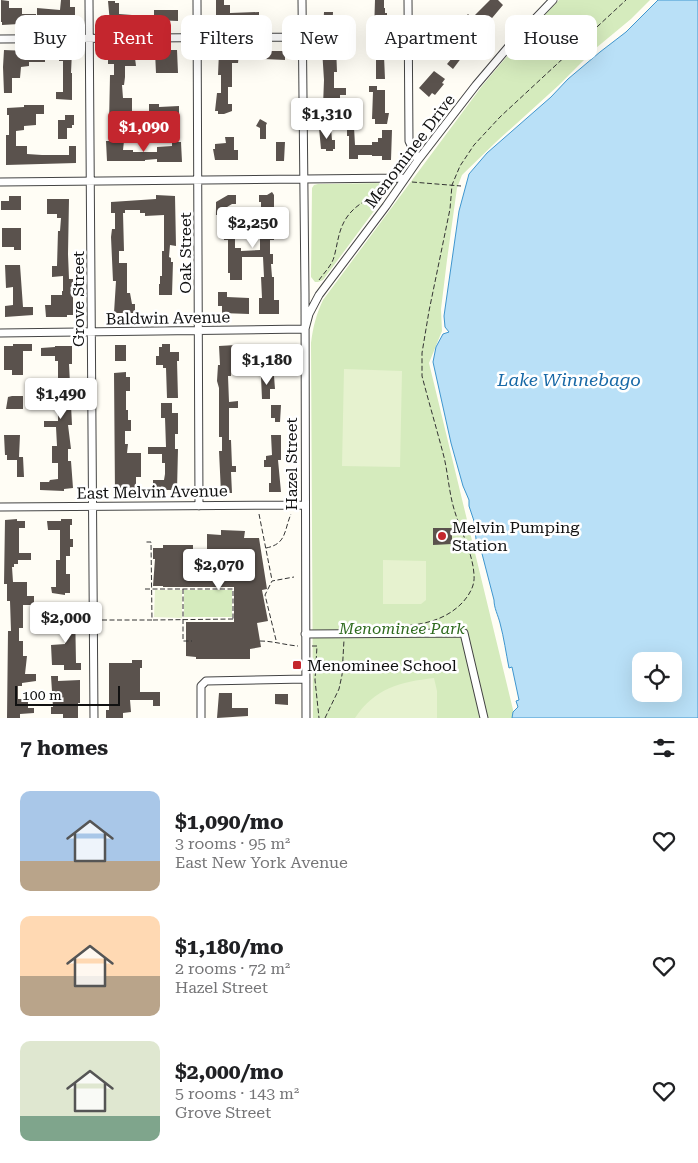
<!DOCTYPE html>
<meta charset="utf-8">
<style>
body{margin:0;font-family:"Roboto Serif",serif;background:#f6f6f6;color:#202124;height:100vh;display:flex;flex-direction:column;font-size:19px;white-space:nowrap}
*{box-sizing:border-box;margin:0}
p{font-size:16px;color:#757577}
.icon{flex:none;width:28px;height:28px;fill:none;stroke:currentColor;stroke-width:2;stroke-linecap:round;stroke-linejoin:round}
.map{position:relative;height:718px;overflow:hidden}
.details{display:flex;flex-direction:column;background:#fff;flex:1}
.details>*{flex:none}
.top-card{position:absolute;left:15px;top:15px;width:669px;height:45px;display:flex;gap:10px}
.controls{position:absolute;left:632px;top:652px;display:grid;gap:10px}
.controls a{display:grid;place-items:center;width:50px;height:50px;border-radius:10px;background:#fff;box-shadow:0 5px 20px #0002;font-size:25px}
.scale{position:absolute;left:15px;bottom:12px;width:105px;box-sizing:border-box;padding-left:5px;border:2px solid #111;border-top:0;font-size:14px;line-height:18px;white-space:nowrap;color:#111;-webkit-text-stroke:4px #fff;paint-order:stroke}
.price{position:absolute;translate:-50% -42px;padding:0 11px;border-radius:5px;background:#fff;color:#222;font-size:16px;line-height:32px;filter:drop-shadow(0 1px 2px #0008)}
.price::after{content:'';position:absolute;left:50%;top:30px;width:15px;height:11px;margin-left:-8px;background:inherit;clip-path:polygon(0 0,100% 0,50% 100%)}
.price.selected{background:#c4262e;color:#fff}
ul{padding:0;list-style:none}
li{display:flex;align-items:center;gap:15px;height:125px;padding:0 20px}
li span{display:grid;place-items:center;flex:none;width:140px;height:100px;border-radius:10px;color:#555}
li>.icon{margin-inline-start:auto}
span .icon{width:60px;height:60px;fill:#fffc;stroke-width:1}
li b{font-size:21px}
h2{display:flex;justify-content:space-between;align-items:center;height:60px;padding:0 20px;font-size:21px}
.pill{padding:0 18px;border-radius:10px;background:#fff;box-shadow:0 5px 20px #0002;font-size:18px;line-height:45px}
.pill.selected{background:#c4262e;color:#fff}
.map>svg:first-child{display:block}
</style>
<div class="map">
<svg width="698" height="718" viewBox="0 0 698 718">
<rect width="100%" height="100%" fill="#fffdf5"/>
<path fill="#d5ebbd" d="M559,0H650L631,19L596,48L559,85L496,142L462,175L457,188L447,260L441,309L442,331L429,363L515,718H313L311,343C313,327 316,315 323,300L482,86L519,42Z
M384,183L388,186V192L323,280L318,282H315L311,277L312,188L314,185L318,184Z
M184,590H232V617H184Z"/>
<path fill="#e6f2cf" d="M344,369L402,371L400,467L342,466Z
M383,560L426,561V600L421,604H383Z
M155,590H182V618L154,617Z
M434,678L437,691V718H355C375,688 400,682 434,678Z"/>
<path fill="#b9e0f7" stroke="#3f96cf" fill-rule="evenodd" d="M658,0H698V718H512L513,712L518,707L516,701L519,700L512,667L509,668C506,653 504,638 500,623C498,615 494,608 494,600L480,546L476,539L474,521L469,506V500L463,486L451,443L433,362L436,347L443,334L449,332L445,327L444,316L459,211L469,174L487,153L551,97L568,79L600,52L626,32ZM641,661H674V694H641Z"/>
<path fill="#5a524d" d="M1,0L9,1V8H22V14H36V23L2,25V22H1Z
M61,0H70V7H75V21L50,20L49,17H37V8L60,10Z
M216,0H224V5H230V13L259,12V21L232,22V26H216Z
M375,0H384V8H385V13H387V42H372V32H374Z
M490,0H498L503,5L482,30L485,32L480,37L482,39L469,52L465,53L453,69L447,64L458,51L456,50L461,44L458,41L470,25L463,19L468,14L472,18Z
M108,1H115V3H119V14L132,15V22L125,23V26H116V23H110Z
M154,10H178V21L154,20Z
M324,12H333L332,36H335V40H342V46H336L337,72H334V88H346V95H340V104L334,105V106H323L324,80L322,49Z
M263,49H270V51H285V60L264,59Z
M4,50L28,51V54L45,53V62H29V66L21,67L20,78H12V93H4L3,67Z
M163,50H177L178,73H156L155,52H163Z
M59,51H72L71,73H72V100L56,99V92H63V61H59Z
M219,52H230V54H239L238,63H232V87H228V104H232V111L224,114H218V111H215L217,93H221V75H218Z
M108,55H124V58H135L136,66H125V77L124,85H122L123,98H132V123L109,124L110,75H114V64H108Z
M376,56H384L385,79H376Z
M434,71L445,79L442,83L444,84L435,95L432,93L429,97L419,88Z
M369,86H377V90H385V113H389L387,124H375V119H372L373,92H369Z
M149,104H159V107L179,106V129H168V121L152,122V111H149Z
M24,105H44V114H36V125L24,126V130L16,131V146H27V154L42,155H69V146H76V163L6,165V135H9V115H7V108L24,107Z
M65,115H74V125H72V128H67V139H58V120H65Z
M260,119L267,123L266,125V139H260V128L256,126Z
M347,127H354L355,145H372V142H378V138H382V130H392L391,160H382V156H372V155H358V159H349V136H347Z
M319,128H331L332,140H335V149H333V151H326V149H321Z
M225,137H234V150H238V160H215L213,149H215V144L226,143Z
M106,141H124L123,150H133V152H157V147L172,146V142H181L182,162H157V159L145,160V161H107Z
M276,142H285L284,161H276Z
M272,192L274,195V240H270V254H273V264H271L272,277H274V300H279V314H259V298H262L261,277H264L263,257H242V280H230V273H228V240H224V227H221V215H216V202L228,195H236V204H232L227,207V219H235V248H241V251L260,250V235H256V229H260L259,219H261V202H259V195H267Z
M156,195L175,196L176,246L170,245L169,257L171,258V262H173L172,295H159V284H160V276H162V251H164V215L145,216V213H140V210H125V213H123L124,251H119V263H127V293H130L132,304H135V313H114L116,281H113L111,237L112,229H115V213H111V202L156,199Z
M9,196H21V210H1V201H9Z
M47,199H69L68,254L69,279H73V315H67V317H46L45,305H51V295H62V291H63V276L52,277V266H57L58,231H60L61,218H57V214H47Z
M2,228H21V250H14V247H2Z
M5,265H20L23,307H33V315L5,317V306L13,305V287L6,288Z
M218,292H227V297L249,298V314L222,313V306H218Z
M13,344H32V351H23V375H12V370H4V346H13Z
M162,344H170V352H179V361H177L178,398H167L166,368H163V365H156V356H159V347H162Z
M115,345H126V361H115Z
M236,345V347H280V361L270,362V358H253V356H236V360H231V376H228L229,402L238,401V408H229V440H231L232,466H236V472H231L232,493H221L219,451H222V437H219V388L217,381L218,365H220L219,346Z
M55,346H72V364H69L72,425H68L71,449H68V461H71L73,488L64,489V491L40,490V482H49L50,480L58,479V463H52V446H57L56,427H44V421H58V361H55V356H41V348L55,347Z
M126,372V377H130V391H126V410H128V420H131V431H125V444H128L127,453H141V477H136V489H124V494H115L114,373Z
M274,376L275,389H270V399H262L261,377Z
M12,396H23V409H6L8,397Z
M161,403H172V413H178V434H175V449H178L177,490H160V488H153V480H164L165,474V463H162V454H148V447H166L165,418H161Z
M271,405H281L280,422H275V418H271Z
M4,435H20L19,457H23L24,477H17V460H7V455H5Z
M271,435H281V460H278L281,492H269V483H271V467H264V460H266V456L272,455Z
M17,519V521H25V528H19V553H31V560H18V564H14V567H12L13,582H27V596H34V605H23V628H19V641H23V656H27L25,674H36V681L22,683V686H18V699H28V708H34V713L20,714V718H7L8,631H11L10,601H7V584H4L5,520Z
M61,519H72V525H70V539H73V547H70V556H66V574H70V593H65V595L52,593L51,587H56V560H60V530H48L47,521H61Z
M433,528H452V544L433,545Z
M221,530L245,531L244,538H259L267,589L262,590L268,621L257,623L261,647L250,649V659H196V657L186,656V622H234V587H163V586H153L155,559H153V548H163V545H193V550H207V534L221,535Z
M66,608H75L76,663H81V670H64V665H52L51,645L65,644V632L51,633V625H66Z
M132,660H142V668H140V692H160V706H153V700H130L131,712L123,713V718H106V710H109V663H132Z
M51,676H58V681L80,680V703H78V718H63V714H51V707H53Z
M219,693H232V708H248V716L217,718Z
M275,694H288V705L275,704Z"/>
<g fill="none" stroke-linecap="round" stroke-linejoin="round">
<g stroke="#444" stroke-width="9">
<path id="minor" d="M89,0L94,718
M197,0L199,506
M302,0L305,294L306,718
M408,0L409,141L418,160
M0,39L302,37
M0,182L405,178
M0,333L305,329L309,314L319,295L386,206L418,160L476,85L510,45L553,0
M0,507L305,505
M305,634L464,633L484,718
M201,718V686L206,681L306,679"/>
</g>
<path stroke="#333" stroke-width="1" stroke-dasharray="5 2.5" stroke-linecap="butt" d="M412,182L461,186
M319,280C324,273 332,265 334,257C338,243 338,230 347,217C359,200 374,199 386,186
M259,514L272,580
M266,548C287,544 284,530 291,514
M145,589H233V619
M183,589V641H192
M102,620H152L151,542H144
M153,620L234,619
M344,626V625C384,625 433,634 463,602C470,594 475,585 474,575C473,553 460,530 454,509C449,492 448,474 444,457C437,430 429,403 422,376V353L429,311L450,209L452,185L460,166L474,145L500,117L626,0
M276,640L265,595L272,581L294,577
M260,641C273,641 285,645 298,646
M312,646H317L315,680L319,718
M325,718L339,689L342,675L344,640"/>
<use href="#minor" stroke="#fff" stroke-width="7"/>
</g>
<g fill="#c4262e" stroke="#fff" stroke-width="2">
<circle cx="442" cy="536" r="5"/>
<rect x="292" y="660" width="10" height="10" rx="2.5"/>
</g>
<g text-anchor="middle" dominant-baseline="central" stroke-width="5" stroke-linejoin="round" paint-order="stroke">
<g font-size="16" fill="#111" stroke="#fff">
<text transform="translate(410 151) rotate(-53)">Menominee Drive</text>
<text transform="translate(185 253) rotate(-90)">Oak Street</text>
<text transform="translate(78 299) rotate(-90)">Grove Street</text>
<text transform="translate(168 318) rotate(-1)">Baldwin Avenue</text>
<text transform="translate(291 464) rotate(-90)">Hazel Street</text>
<text transform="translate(152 492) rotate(-1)">East Melvin Avenue</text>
</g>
<g font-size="16" fill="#111" stroke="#fff" text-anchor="start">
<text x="452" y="527">Melvin Pumping<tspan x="452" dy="18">Station</tspan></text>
<text x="307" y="665">Menominee School</text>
</g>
<g font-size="16" font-style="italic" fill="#2f6b1f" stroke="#fff">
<text x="402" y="628">Menominee Park</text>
</g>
<g font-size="18" font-style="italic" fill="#1768a6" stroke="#fff">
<text x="569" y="379">Lake Winnebago</text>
</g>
</g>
</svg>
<div class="controls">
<a><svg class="icon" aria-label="locate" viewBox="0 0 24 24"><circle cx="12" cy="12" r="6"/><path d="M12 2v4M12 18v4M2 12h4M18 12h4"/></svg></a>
</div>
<div class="scale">100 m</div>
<b class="price" style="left:327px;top:140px">$1,310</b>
<b class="price selected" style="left:144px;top:153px">$1,090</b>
<b class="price" style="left:253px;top:249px">$2,250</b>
<b class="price" style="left:267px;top:386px">$1,180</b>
<b class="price" style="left:61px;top:420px">$1,490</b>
<b class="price" style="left:219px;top:591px">$2,070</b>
<b class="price" style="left:66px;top:644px">$2,000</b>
<div class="top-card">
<a class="pill">Buy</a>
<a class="pill selected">Rent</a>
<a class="pill">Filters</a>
<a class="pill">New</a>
<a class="pill">Apartment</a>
<a class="pill">House</a>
</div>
</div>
<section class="details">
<h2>7 homes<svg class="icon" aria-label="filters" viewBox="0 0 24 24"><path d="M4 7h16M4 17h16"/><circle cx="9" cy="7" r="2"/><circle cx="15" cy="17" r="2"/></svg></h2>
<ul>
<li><span style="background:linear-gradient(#a9c7e8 70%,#b9a48a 0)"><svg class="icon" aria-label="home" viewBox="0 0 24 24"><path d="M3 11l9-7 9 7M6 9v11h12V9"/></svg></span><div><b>$1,090/mo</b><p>3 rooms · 95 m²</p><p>East New York Avenue</p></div><svg class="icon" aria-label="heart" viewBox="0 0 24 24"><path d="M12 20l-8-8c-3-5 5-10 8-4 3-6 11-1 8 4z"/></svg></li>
<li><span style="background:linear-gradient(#ffd9b3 60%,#b9a48a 0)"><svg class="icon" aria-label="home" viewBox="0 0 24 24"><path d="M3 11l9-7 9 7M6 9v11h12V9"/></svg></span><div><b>$1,180/mo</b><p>2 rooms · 72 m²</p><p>Hazel Street</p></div><svg class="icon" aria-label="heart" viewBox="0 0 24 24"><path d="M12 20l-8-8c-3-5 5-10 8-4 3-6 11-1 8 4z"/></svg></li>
<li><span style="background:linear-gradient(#dfe7d0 75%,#7fa58c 0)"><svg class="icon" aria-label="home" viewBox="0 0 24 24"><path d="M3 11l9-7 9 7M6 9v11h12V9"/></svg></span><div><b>$2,000/mo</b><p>5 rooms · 143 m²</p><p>Grove Street</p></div><svg class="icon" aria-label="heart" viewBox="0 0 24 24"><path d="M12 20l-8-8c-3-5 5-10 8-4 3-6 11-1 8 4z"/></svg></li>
</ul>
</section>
